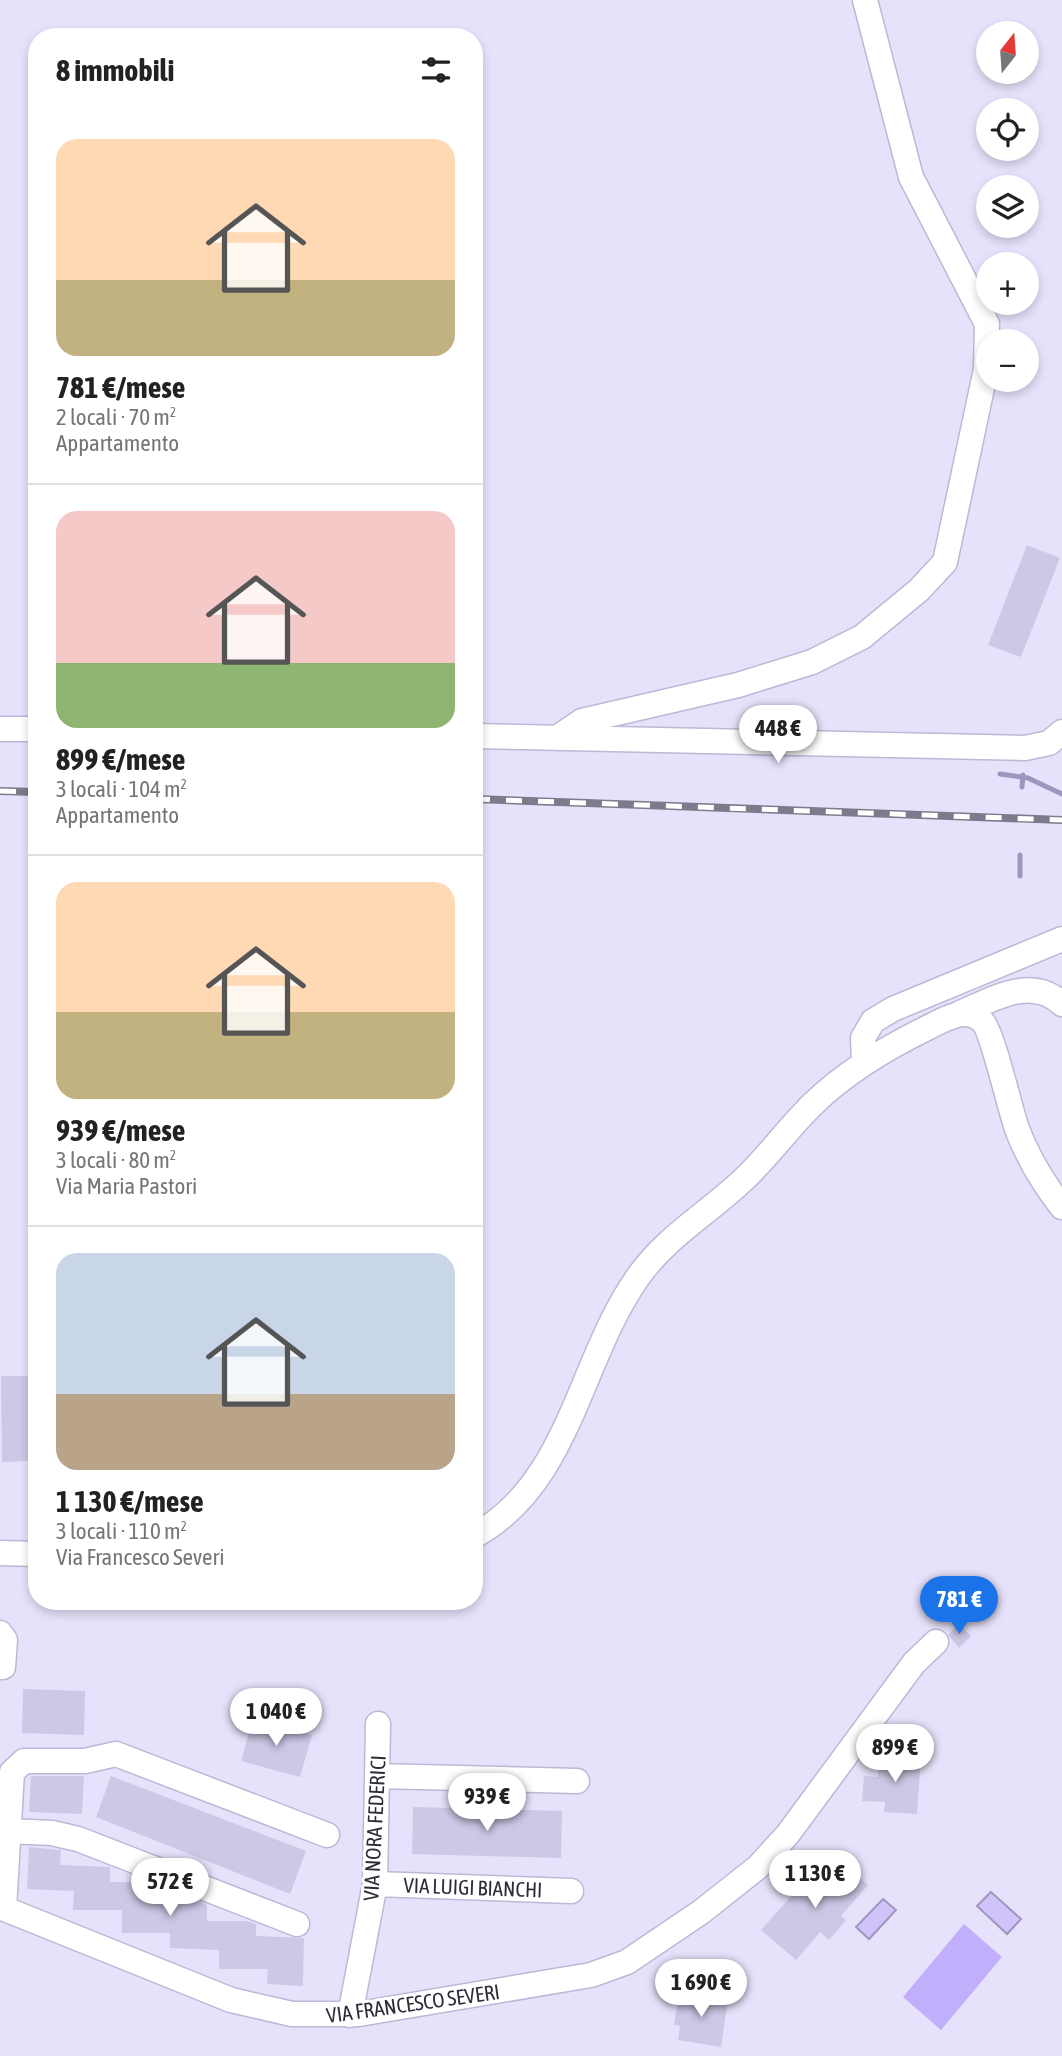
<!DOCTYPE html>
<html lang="it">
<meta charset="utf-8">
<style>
body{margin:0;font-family:"Asap Condensed",sans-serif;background:#f2f2f2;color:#222;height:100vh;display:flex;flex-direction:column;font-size:26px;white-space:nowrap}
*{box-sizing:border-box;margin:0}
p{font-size:23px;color:#767676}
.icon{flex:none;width:38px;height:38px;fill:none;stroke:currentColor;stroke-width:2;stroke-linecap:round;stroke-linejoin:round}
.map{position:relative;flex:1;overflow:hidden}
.details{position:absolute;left:28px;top:28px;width:455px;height:1582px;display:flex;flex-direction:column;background:#fff;border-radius:28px;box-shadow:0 4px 10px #0003}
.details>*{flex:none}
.needle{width:46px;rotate:17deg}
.tools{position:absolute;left:976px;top:21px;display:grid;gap:14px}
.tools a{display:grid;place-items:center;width:63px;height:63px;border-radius:50%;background:#fff;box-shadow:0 4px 10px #0003;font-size:35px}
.price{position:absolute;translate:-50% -60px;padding:0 16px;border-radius:24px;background:#fff;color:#222;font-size:23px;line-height:46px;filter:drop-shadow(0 2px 4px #0008)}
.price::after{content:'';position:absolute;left:50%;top:42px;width:21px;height:16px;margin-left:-10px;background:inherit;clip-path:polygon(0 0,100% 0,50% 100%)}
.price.on{background:#1a73e8;color:#fff}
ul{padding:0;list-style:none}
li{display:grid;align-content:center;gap:14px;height:371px;padding:0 28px}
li+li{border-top:2px solid #e0e0e0}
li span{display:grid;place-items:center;height:217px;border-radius:21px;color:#555}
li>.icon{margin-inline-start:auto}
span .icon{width:126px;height:126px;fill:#fffc;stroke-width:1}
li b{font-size:30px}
h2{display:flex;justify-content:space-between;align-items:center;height:84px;padding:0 28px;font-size:30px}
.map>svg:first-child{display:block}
</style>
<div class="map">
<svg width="1062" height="2056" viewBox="0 0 1062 2056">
<rect width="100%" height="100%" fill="#e7e2fb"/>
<path fill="#c2affb" d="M964,1924L1002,1957L941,2030L903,1997Z"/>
<path fill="#d0c3fa" stroke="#9f96c0" stroke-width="2" d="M991,1892L1021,1919L1007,1934L977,1906Z
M883,1899L896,1910L869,1939L856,1927Z"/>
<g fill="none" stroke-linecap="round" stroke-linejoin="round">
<path stroke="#9f96c0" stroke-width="5" d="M1000,774L1028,778L1062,794
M1022,787L1023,775
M1020,855V876"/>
</g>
<path fill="#cec7e6" d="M1027,545L1060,558L1021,657L988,645Z
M1,1376H29L30,1461L2,1462Z
M959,1624L971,1636L959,1648L948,1635Z
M23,1689L85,1691L84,1735L22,1733Z
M253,1718L312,1735L300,1777L241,1761Z
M879,1755L921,1758L917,1814L884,1812L885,1802L862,1801L864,1776L878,1777Z
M31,1776H84L82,1814L29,1812Z
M111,1776L306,1851L290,1894L96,1817Z
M413,1807L562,1811L561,1858L412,1854Z
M29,1847L61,1850L60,1865L110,1867V1882H148L159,1886V1900L198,1901L207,1905V1921H247L256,1924V1936L304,1938L303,1986L267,1984L268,1969H219V1950L170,1948V1933H122V1910H73L74,1891L27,1889Z
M838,1858L868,1885L841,1916L846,1920L829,1940L820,1932L796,1960L761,1930L800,1886L807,1893Z
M679,1993L728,2000L721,2047L678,2040L680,2026L674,2025Z"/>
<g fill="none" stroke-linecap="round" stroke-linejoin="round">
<g stroke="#beb7d6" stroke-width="27">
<path id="minor" d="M0,729H37
M474,736L1025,748L1049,743L1062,732
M557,738L582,721L738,685L812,662L862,637L919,590L945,562L986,369L987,324L911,177L865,0
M958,1014C990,1001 1031,974 1062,1004
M864,1062L863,1038L873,1021L893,1009L1062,939
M474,1536C570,1484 579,1360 638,1277C666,1237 707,1214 742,1181C768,1157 788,1128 814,1103C847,1071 886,1048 927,1028C943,1020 965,1006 981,1020C992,1028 1010,1110 1017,1129C1028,1158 1043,1183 1062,1207
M0,1553L37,1554
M0,1633L5,1640L3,1667
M377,1776L577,1781
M8,1831L52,1833L78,1839L297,1924
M375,1884L571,1891
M0,1907L231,2000L292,2014H359L591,1975L627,1962L701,1912L758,1867L788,1834L914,1663L936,1642
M4,1909L12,1772L24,1761H85L116,1754L327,1835
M350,2015L375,1884L378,1724"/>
</g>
<use href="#minor" stroke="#fff" stroke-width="24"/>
<g stroke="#7d7a8c" stroke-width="8">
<path id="rail" d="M0,791L37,792
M474,799L1062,820"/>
</g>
<use href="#rail" stroke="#fff" stroke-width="5" stroke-dasharray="16" stroke-linecap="butt"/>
</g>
<g text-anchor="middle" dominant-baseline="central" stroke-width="6" stroke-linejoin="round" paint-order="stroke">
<g font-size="21" fill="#2e2c38" stroke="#fff">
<text transform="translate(374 1828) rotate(-87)">VIA NORA FEDERICI</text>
<text transform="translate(473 1887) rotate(2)">VIA LUIGI BIANCHI</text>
<text transform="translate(413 2003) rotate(-8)">VIA FRANCESCO SEVERI</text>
</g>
</g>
</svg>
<div class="tools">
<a><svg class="needle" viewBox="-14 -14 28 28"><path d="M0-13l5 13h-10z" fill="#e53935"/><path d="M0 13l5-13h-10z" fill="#767676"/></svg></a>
<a><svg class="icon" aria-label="locate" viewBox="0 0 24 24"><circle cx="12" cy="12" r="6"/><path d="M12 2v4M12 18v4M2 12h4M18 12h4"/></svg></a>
<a><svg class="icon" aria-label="layers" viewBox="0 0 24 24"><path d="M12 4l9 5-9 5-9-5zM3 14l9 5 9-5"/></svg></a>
<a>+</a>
<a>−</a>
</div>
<b class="price" style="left:778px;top:765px">448 €</b>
<b class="price on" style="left:959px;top:1636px">781 €</b>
<b class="price" style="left:276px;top:1748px">1 040 €</b>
<b class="price" style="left:895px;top:1784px">899 €</b>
<b class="price" style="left:487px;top:1833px">939 €</b>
<b class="price" style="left:815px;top:1910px">1 130 €</b>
<b class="price" style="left:170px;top:1918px">572 €</b>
<b class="price" style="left:701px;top:2019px">1 690 €</b>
<section class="details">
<h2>8 immobili<svg class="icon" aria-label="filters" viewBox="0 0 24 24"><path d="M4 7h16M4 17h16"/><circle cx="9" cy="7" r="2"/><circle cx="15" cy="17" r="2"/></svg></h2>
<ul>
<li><span style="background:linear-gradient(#ffd9b3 65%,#c2b280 0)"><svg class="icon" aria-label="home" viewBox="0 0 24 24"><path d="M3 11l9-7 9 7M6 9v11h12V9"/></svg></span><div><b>781 €/mese</b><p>2 locali · 70 m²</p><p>Appartamento</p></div></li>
<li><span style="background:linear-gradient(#f6c9c9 70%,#8fb573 0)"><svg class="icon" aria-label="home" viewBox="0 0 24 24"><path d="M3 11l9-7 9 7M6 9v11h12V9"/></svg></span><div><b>899 €/mese</b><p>3 locali · 104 m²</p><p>Appartamento</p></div></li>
<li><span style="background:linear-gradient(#ffd9b3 60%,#c2b280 0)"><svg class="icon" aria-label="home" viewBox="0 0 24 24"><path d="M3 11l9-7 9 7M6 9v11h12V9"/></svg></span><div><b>939 €/mese</b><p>3 locali · 80 m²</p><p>Via Maria Pastori</p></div></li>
<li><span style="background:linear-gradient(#c9d6e8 65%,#b9a48a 0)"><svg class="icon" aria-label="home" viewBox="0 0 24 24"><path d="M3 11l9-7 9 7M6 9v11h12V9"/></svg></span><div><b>1 130 €/mese</b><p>3 locali · 110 m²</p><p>Via Francesco Severi</p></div></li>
</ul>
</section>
</div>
